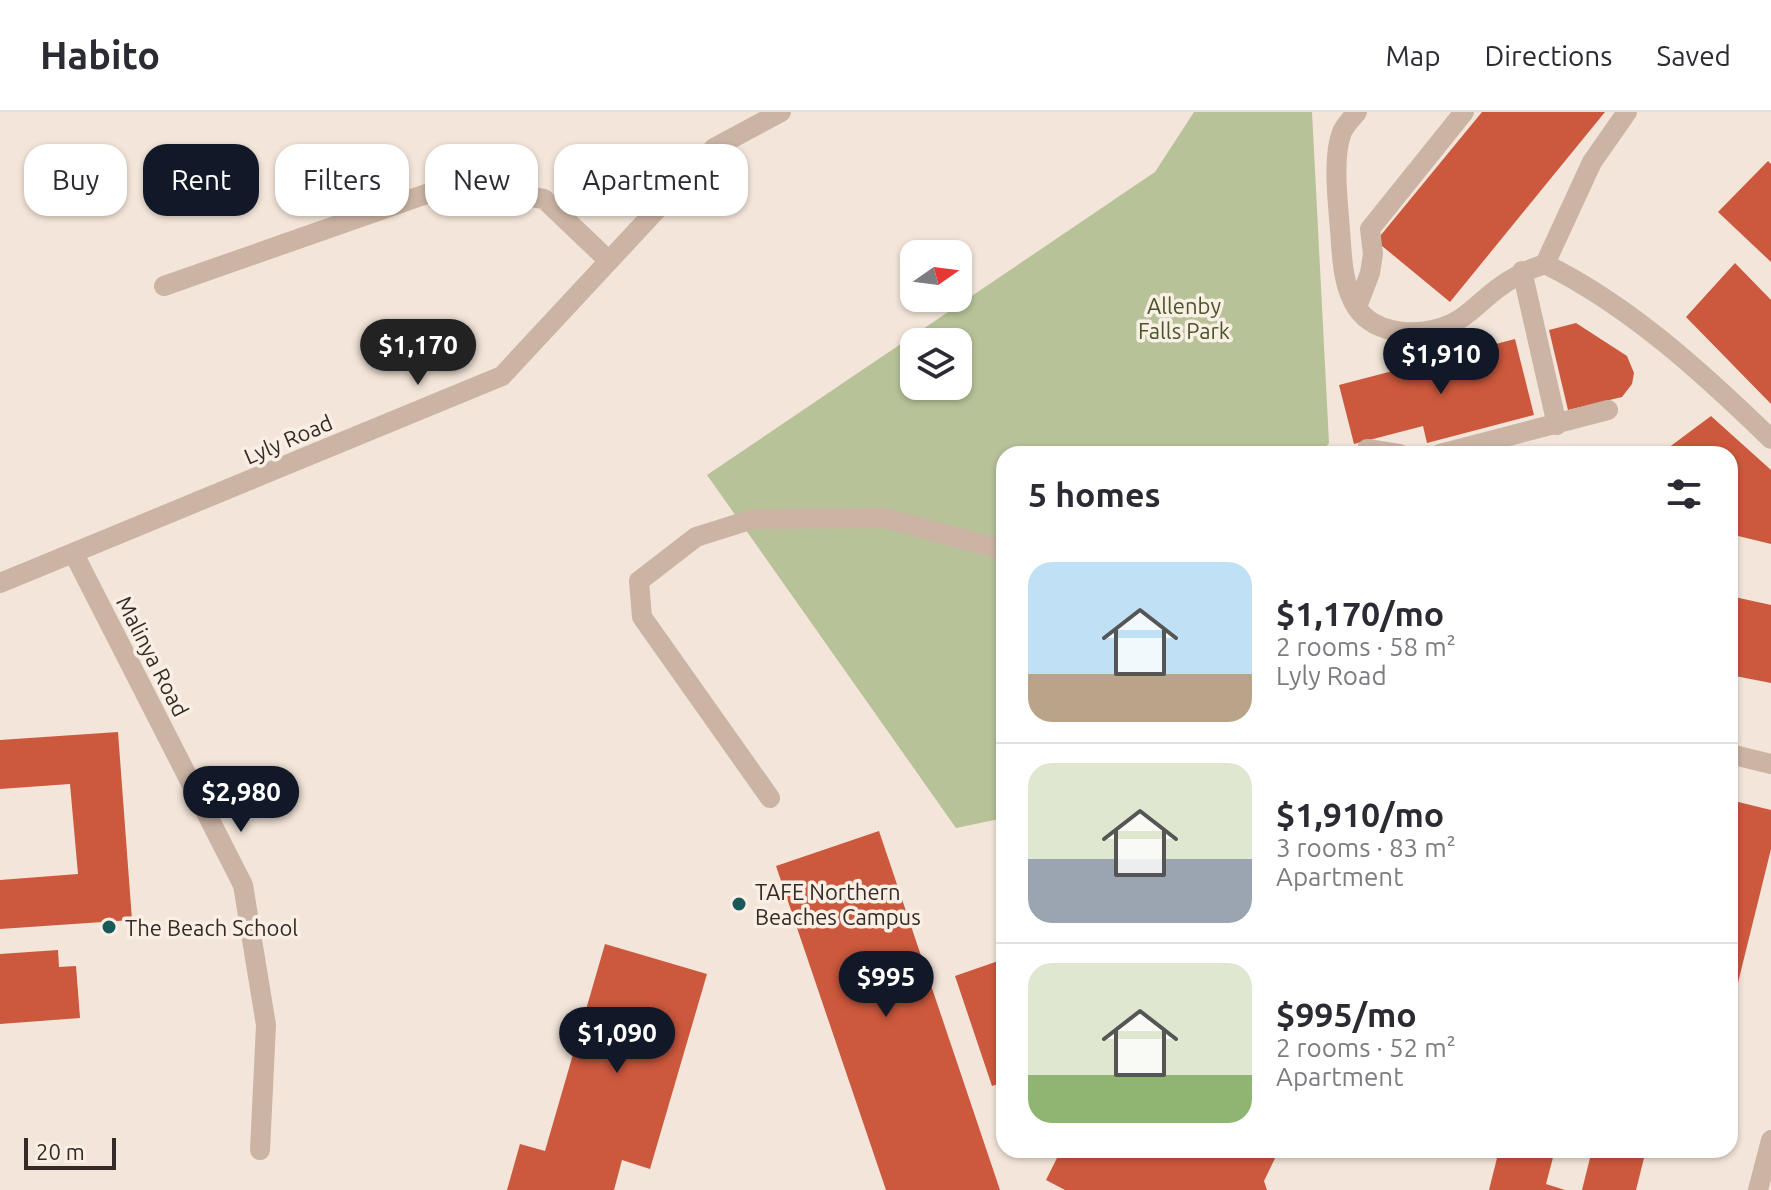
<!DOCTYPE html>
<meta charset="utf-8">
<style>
body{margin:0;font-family:Ubuntu,sans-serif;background:#f2f2f3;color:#2b2b33;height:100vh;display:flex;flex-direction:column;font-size:30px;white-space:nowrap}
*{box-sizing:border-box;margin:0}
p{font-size:26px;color:#7c7c81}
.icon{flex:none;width:44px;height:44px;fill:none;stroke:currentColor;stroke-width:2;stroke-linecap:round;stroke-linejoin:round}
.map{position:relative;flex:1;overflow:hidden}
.sheet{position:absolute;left:996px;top:334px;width:742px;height:712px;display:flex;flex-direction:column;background:#fff;border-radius:24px;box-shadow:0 2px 6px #0004}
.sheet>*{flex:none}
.banner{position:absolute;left:24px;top:32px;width:760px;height:72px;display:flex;gap:16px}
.needle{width:52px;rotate:76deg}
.fabs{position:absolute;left:900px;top:128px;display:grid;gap:16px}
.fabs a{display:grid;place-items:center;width:72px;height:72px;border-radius:16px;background:#fff;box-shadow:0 2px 6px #0004;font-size:40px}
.scale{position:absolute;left:24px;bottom:20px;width:92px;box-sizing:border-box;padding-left:8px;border:4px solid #362a26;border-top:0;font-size:22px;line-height:28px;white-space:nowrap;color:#362a26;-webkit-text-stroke:6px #faefe5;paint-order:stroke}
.price{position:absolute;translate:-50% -68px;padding:0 18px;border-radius:28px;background:#111827;color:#fff;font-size:26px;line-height:52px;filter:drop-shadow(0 2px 4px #0008)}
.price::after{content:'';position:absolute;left:50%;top:48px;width:24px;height:18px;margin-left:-12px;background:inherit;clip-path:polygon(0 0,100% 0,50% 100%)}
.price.current{background:#222;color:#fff}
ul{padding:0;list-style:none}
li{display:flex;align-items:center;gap:24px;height:200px;padding:0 32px}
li+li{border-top:2px solid #e1e1e2}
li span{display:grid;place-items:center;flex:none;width:224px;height:160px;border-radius:24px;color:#555}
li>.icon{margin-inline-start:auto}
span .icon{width:96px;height:96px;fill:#fffc;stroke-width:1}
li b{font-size:34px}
h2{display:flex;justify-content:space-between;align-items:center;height:96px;padding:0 32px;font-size:34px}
.chip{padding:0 28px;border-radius:24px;background:#fff;box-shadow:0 2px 6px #0004;font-size:28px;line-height:72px}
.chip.current{background:#111827;color:#fff}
header{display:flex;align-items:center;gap:48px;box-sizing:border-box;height:112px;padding:0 40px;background:#fff;border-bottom:2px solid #e1e1e2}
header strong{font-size:38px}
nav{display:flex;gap:44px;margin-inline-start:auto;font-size:28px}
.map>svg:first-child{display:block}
</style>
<header>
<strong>Habito</strong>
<nav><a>Map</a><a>Directions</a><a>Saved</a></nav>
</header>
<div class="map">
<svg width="1771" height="1078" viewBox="0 0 1771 1078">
<rect width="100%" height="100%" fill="#f3e5d9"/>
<path fill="#b7c298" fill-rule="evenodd" d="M1194,0H1312L1329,331L1321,342H1004V706L956,716L707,363L1155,60ZM914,230H958V274H914Z"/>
<path fill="#cc583d" d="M1482,0H1605L1450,190L1376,129Z
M1768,49L1771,52V150L1718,100Z
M1735,151L1771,188V292L1686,205Z
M1576,211L1627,244L1634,261L1632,272L1622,285L1568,298L1549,218Z
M1515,227L1534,303L1427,331L1423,314L1354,332L1339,273Z
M1711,304L1771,358V432L1730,422V342H1660Z
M1730,484L1771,493V571L1730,563Z
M118,620L132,808L0,817V768L78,762L70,672L0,677V628Z
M1730,688L1771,698V737L1731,899Z
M879,719L1000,1078H886L776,754Z
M605,832L707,862L650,1057L622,1048L614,1078H507L520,1032L545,1039Z
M58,838L59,855L76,854L80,906L0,912V842Z
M1004,847V970L992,974L955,864Z
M1061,1038H1279L1264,1069L1267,1078H1065L1046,1068Z
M1499,1038H1555L1546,1072L1565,1078H1489Z
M1592,1038H1646L1636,1078H1582Z"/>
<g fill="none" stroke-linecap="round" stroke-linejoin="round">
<path stroke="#cbb4a4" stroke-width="20" d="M1357,0C1352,6 1345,13 1342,20C1332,45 1338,91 1340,118C1342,143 1342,174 1357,196C1377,225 1423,225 1453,211C1467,204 1476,194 1487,185C1505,169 1523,159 1545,152C1630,194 1703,261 1771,327
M1545,152L1592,50L1627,0
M1522,159L1557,313
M164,174L452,73L544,87L608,148
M1357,195L1370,161L1373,142L1370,117L1464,0
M1367,337L1399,342
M1440,342L1608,298
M74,442L243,773L266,913L260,1038
M0,471L502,264L714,36L781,0
M1730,642L1771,652
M770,686L642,505L639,469L696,425L753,407L885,406L1004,438
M1758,1078L1771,1028"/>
</g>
<g fill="#1a595a" stroke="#faefe5" stroke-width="3">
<circle cx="739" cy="792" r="8"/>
<circle cx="109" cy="815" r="8"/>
</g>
<g text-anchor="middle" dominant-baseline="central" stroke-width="7" stroke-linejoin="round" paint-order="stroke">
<g font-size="22" fill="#485629" stroke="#faefe5">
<text x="1184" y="193">Allenby<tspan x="1184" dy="25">Falls Park</tspan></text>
</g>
<g font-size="22" fill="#362a26" stroke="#faefe5">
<text transform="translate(288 327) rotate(-23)">Lyly Road</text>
<text transform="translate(153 544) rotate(63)">Malinya Road</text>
</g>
<g font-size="22" fill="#362a26" stroke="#faefe5" text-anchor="start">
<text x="755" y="779">TAFE Northern<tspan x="755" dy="25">Beaches Campus</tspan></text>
<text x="125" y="815">The Beach School</text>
</g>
</g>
</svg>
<div class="fabs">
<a><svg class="needle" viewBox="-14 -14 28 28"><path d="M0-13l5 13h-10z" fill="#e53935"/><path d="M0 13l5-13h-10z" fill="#7c7c81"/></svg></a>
<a><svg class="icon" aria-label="layers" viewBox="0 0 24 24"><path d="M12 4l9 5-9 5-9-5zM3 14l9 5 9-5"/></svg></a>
</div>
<div class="scale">20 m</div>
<b class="price current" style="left:418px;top:275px">$1,170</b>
<b class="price" style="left:1441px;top:284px">$1,910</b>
<b class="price" style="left:241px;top:722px">$2,980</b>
<b class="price" style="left:886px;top:907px">$995</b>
<b class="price" style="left:617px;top:963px">$1,090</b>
<div class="banner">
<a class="chip">Buy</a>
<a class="chip current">Rent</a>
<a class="chip">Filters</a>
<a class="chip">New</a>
<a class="chip">Apartment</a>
</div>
<section class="sheet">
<h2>5 homes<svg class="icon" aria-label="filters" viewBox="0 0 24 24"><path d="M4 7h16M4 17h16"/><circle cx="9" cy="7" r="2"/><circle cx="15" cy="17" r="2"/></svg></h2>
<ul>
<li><span style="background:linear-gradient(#bfe0f5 70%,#b9a48a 0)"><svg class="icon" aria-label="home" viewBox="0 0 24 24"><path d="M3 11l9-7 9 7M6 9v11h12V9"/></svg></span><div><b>$1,170/mo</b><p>2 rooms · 58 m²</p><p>Lyly Road</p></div></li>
<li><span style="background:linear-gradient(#dfe7d0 60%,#9aa5b1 0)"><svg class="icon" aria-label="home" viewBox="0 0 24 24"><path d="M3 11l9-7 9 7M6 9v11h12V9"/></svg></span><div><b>$1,910/mo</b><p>3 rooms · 83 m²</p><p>Apartment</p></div></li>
<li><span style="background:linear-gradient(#dfe7d0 70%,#8fb573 0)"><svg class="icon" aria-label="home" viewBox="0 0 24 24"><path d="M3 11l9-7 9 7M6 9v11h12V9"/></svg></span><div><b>$995/mo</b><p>2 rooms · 52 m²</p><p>Apartment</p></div></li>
</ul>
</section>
</div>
